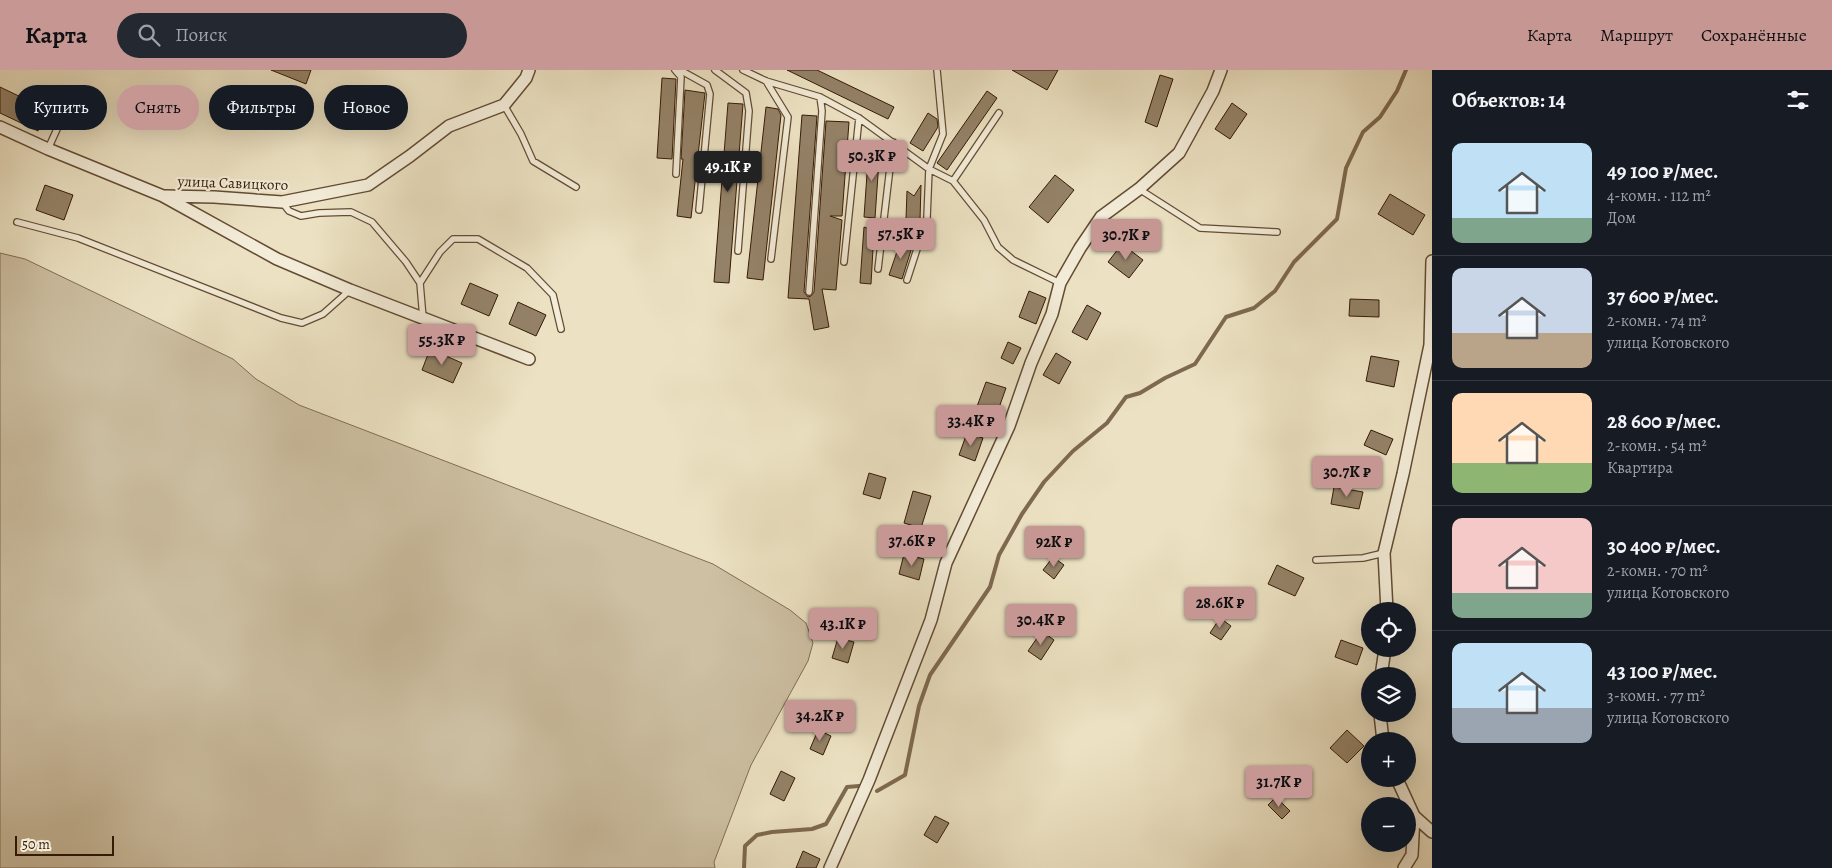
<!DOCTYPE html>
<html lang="ru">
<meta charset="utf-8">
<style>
body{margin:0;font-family:Alegreya,serif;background:#242831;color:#f1f3f6;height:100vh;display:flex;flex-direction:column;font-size:19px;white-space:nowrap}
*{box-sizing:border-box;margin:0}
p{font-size:16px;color:#9ea1a6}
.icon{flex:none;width:28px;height:28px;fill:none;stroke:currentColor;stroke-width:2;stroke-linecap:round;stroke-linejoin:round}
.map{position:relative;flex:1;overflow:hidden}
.side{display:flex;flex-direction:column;background:#171b24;width:400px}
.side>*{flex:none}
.guide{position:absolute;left:15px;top:15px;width:475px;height:45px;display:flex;gap:10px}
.fabs{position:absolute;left:1361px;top:532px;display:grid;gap:10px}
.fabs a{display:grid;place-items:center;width:55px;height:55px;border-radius:50%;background:#171b24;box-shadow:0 5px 20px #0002;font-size:25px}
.scale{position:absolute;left:15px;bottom:12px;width:99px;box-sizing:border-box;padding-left:5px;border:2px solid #351a05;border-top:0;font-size:14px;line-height:18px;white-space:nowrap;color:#351a05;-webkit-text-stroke:4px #f3ecd8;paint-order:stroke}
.price{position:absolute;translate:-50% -42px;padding:0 11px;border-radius:5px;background:#c59692;color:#111;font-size:16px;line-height:32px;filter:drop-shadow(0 1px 2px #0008)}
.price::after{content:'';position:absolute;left:50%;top:30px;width:15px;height:11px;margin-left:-8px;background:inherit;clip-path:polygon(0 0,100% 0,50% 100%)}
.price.current{background:#222;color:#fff}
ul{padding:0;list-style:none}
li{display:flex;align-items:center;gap:15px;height:125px;padding:0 20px}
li+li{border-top:1px solid #363941}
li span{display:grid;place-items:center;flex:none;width:140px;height:100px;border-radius:10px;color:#555}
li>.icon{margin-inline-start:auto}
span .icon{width:60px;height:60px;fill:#fffc;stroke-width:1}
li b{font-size:21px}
h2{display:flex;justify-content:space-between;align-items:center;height:60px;padding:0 20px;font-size:21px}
.pill{padding:0 18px;border-radius:22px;background:#171b24;box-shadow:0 5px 20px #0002;font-size:18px;line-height:45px}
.pill.current{background:#c59692;color:#111}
header{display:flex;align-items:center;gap:30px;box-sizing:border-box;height:70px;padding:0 25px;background:#c59692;color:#111}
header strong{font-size:24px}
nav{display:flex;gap:28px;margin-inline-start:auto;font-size:18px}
.search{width:350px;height:45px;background:#242831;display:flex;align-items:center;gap:12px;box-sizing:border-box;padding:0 18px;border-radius:28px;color:#9ea1a6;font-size:19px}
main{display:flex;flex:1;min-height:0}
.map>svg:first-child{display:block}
</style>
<header>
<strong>Карта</strong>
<div class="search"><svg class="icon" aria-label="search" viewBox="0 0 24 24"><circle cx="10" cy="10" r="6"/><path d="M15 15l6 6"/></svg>Поиск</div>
<nav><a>Карта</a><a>Маршрут</a><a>Сохранённые</a></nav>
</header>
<main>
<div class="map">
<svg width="1432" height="798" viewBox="0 0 1432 798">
<rect width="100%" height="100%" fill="#ece2c3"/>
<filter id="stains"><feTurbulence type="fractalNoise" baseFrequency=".004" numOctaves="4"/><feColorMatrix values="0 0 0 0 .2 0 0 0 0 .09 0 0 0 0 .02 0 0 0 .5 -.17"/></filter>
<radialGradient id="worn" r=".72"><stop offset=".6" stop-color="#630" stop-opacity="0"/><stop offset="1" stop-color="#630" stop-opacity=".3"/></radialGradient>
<path fill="#cdc0a3" stroke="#816d54" d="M0,183L25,189L233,289L256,309L299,335L713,494L790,540L806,553L813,573L808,591L751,695L714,792L715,798H0Z"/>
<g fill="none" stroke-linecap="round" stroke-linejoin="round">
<path stroke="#7e6950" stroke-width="4" d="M877,721L905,705L919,636L930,605L990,517L999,485L1022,444L1044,412L1073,381L1107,353L1126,327L1140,323L1165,308L1195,294L1226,247L1254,238L1275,221L1294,192L1337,149L1346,98L1363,62L1380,47L1397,21L1406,0
M744,798L745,776L757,765L772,762L812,759L826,754L847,717L859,716"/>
</g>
<path fill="#948268" stroke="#351a05" d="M271,0H311L306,14Z
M787,0H817L894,37L888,49Z
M1012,0H1058L1047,20Z
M1160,5L1173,9L1157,57L1145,52Z
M662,8L676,9L672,89L657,88Z
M0,17L48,40L38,61L0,43Z
M685,20L705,23L691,148L677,146L683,89H681Z
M987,21L997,28L947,100L937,93Z
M728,33L743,34L729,213L714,212Z
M1232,33L1247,44L1230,69L1215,59Z
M766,37L778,39L781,45L763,210L747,208Z
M928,43L937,49L938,57L923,81L910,73Z
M802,45L817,46L804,222L808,227L811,226L814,222L826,51L849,52L842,146H830L842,150L836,220L822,219L829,257L814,260L809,229L788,228Z
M869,75L880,76L875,148L864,147Z
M1055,105L1074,120L1048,153L1029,137Z
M45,115L73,125L64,150L36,140Z
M921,115L920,150L906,149L907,121L914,126Z
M1390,124L1425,145L1413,165L1378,144Z
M864,157L874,161L871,214L860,213Z
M901,170L913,174L902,209L889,205Z
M1122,174L1143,190L1129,208L1108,192Z
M470,213L498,225L489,246L461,234Z
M1029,221L1046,228L1036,254L1019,247Z
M1350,229L1379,230V247L1349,246Z
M518,232L546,245L536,266L509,254Z
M1087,235L1101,243L1087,270L1072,262Z
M1008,272L1021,278L1013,294L1001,288Z
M430,279L462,293L453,313L422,300Z
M1056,283L1071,292L1059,314L1043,305Z
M1371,286L1399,291L1394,317L1366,311Z
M986,312L1006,318L995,349L975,342Z
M1371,360L1393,369L1386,385L1364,375Z
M967,363L983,368L975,391L959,385Z
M869,403L886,408L880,429L863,424Z
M1334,417L1363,422L1359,439L1331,434Z
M913,421L931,426L921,458L904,453Z
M904,484L924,489L919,510L899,504Z
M1053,487L1064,495L1054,509L1043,500Z
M1277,495L1304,508L1295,526L1268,514Z
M1220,548L1231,556L1221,570L1210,563Z
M1042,561L1054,570L1041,590L1028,581Z
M838,568L854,572L848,593L832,588Z
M1341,570L1363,578L1357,595L1335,587Z
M818,660L831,666L823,685L810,679Z
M1347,660L1364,676L1347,693L1330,678Z
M781,701L795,708L784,731L770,724Z
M1276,727L1290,741L1282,749L1268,735Z
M935,746L949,753L937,773L924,765Z
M803,781L820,789L816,798H796Z"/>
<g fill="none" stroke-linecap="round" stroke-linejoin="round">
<g stroke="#634c34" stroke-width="8">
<path id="service" d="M675,0L681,7L676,104
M680,0L707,15L710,24L699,140
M715,0L746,23L749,41L738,181
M743,0L766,11L820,27L859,48L929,99L953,111L984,150L998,177L1013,190L1060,213
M766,11L788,47L771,189
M30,26L58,40L62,48L48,79
M504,35L521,64L533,91L576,117
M953,111L999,43
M1139,119L1200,158L1277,162
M282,132L289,141L301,146L319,143L351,142L372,152L406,192L420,213L423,248
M17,152L78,168L281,248L302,253L323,244L350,220
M844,192L859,48
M878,199L893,72
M907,210L927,148L929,99L943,64L937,0
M420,213L440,182L453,169H478L527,198L553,225L561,259
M809,222L822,41L820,27
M1316,490L1363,488L1384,483"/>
</g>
<g stroke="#634c34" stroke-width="14">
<path id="minor" d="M0,57L48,79L163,126L277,189L350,220L529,289
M165,126L214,127L282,132L368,115L410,86L449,56L504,35L526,8L529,0
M1387,541L1384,483L1403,404L1430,275L1432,191
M1381,606L1385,579
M1380,644L1383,671
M1397,709L1414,746L1412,785L1404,798
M1414,746L1432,762
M830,798L869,710L931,550L946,493L1009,356L1031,293L1052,244L1060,213L1080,178L1101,147L1139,119L1179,83L1213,21L1221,0"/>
</g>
<use href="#service" stroke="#f3ecd8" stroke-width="5.5"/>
<use href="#minor" stroke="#f3ecd8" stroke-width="11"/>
</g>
<g text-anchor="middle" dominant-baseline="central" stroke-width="4.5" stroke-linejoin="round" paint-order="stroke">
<g font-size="15" fill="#351a05" stroke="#f3ecd8">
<text transform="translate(233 113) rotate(2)">улица Савицкого</text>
</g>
</g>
<rect width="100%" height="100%" filter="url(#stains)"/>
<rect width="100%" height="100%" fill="url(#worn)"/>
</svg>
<div class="fabs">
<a><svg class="icon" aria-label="locate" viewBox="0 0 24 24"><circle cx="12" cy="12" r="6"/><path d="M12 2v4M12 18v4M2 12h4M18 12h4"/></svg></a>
<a><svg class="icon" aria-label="layers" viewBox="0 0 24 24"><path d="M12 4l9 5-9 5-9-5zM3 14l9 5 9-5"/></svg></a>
<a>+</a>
<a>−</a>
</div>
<div class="scale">50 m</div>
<b class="price" style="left:872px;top:112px">50.3K ₽</b>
<b class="price current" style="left:728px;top:123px">49.1K ₽</b>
<b class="price" style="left:901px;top:190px">57.5K ₽</b>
<b class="price" style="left:1126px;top:191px">30.7K ₽</b>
<b class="price" style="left:442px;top:296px">55.3K ₽</b>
<b class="price" style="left:971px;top:377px">33.4K ₽</b>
<b class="price" style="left:1347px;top:428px">30.7K ₽</b>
<b class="price" style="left:912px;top:497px">37.6K ₽</b>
<b class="price" style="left:1054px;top:498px">92K ₽</b>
<b class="price" style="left:1220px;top:559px">28.6K ₽</b>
<b class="price" style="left:1041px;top:576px">30.4K ₽</b>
<b class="price" style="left:843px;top:580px">43.1K ₽</b>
<b class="price" style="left:820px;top:672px">34.2K ₽</b>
<b class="price" style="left:1279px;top:738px">31.7K ₽</b>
<div class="guide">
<a class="pill">Купить</a>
<a class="pill current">Снять</a>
<a class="pill">Фильтры</a>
<a class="pill">Новое</a>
</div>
</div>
<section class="side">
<h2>Объектов: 14<svg class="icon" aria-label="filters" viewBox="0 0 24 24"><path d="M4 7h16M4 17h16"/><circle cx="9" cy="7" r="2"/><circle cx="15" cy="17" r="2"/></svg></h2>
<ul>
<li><span style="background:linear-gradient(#bfe0f5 75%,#7fa58c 0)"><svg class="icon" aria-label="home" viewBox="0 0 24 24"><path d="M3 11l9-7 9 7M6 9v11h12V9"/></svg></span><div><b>49 100 ₽/мес.</b><p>4-комн. · 112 m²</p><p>Дом</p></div></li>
<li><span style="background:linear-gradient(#c9d6e8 65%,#b9a48a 0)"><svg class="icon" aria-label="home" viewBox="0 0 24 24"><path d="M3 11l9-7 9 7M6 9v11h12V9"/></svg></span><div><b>37 600 ₽/мес.</b><p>2-комн. · 74 m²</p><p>улица Котовского</p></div></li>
<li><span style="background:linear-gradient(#ffd9b3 70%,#8fb573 0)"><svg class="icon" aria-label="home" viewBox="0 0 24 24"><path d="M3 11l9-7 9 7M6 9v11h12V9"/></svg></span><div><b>28 600 ₽/мес.</b><p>2-комн. · 54 m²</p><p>Квартира</p></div></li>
<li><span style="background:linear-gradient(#f6c9c9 75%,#7fa58c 0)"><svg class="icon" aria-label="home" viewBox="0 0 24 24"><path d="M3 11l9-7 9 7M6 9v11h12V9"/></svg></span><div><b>30 400 ₽/мес.</b><p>2-комн. · 70 m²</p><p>улица Котовского</p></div></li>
<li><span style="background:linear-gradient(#bfe0f5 65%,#9aa5b1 0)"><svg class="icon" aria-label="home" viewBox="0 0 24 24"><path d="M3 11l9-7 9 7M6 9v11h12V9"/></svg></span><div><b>43 100 ₽/мес.</b><p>3-комн. · 77 m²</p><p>улица Котовского</p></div></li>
</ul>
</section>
</main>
